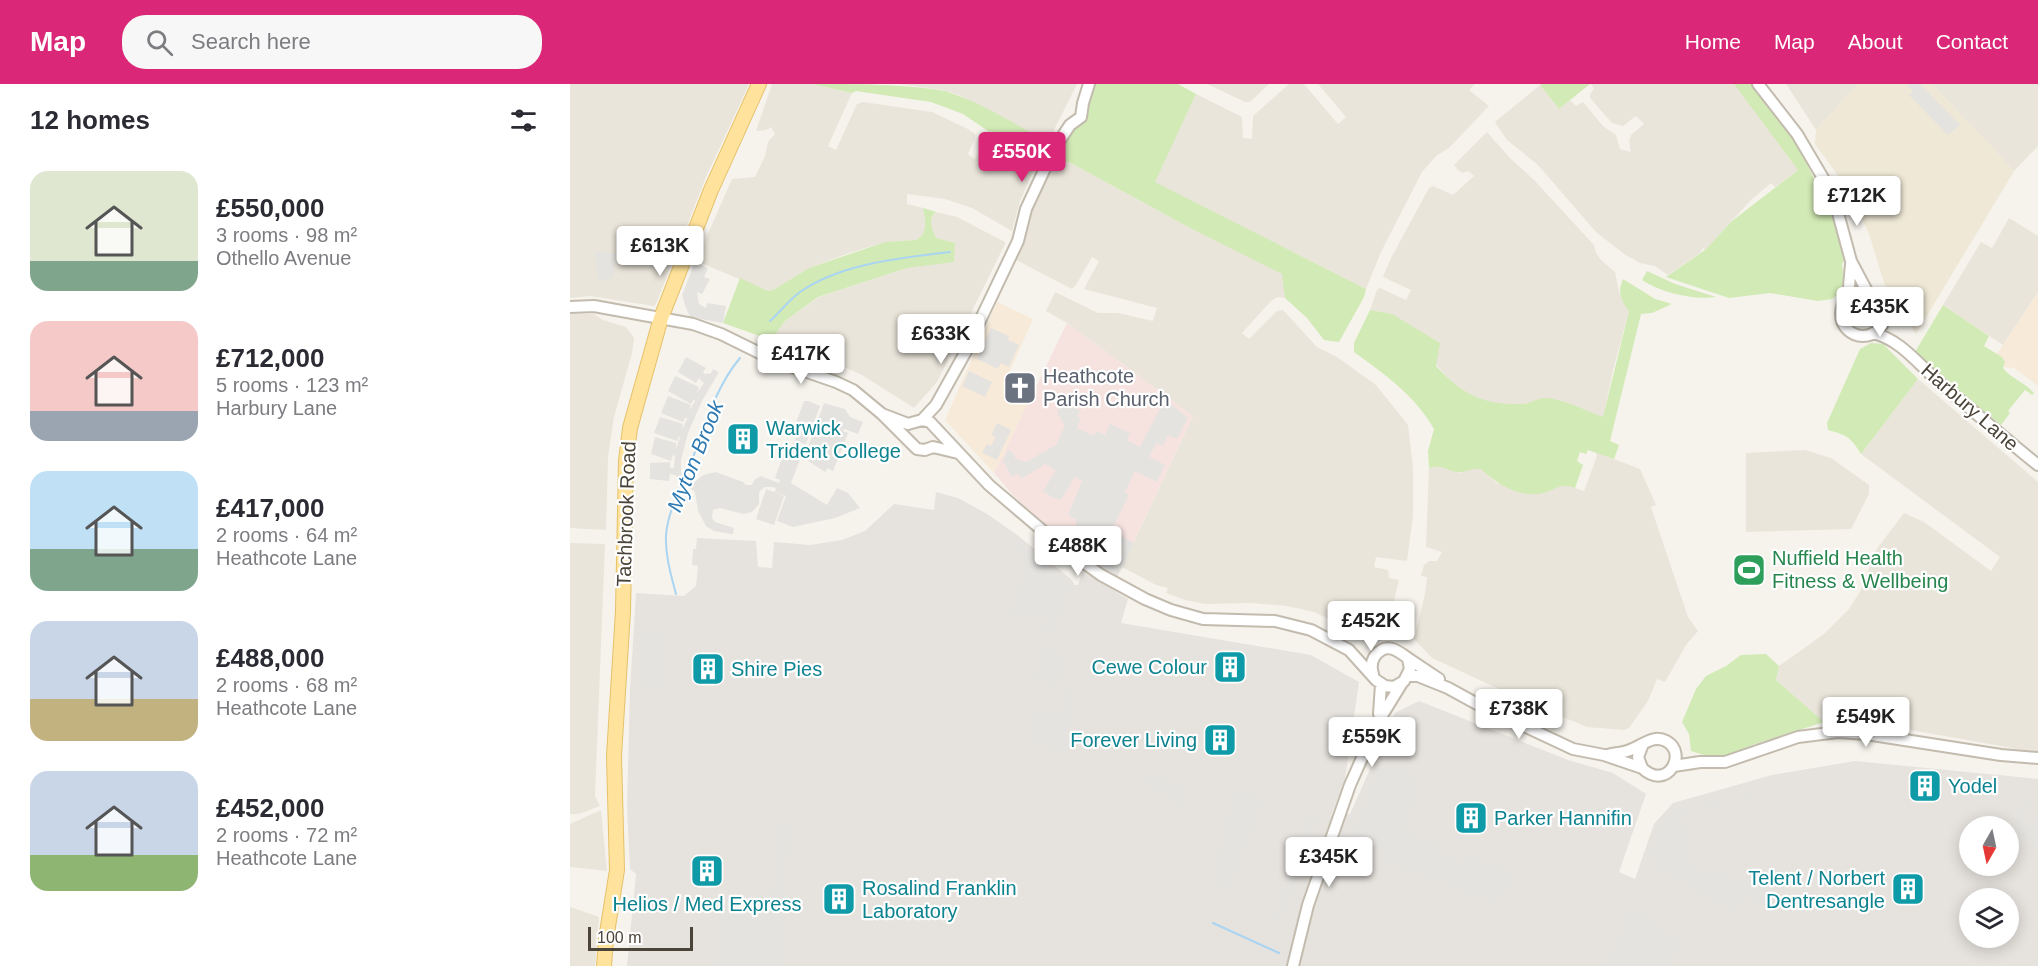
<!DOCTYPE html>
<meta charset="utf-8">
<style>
body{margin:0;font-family:Arial,sans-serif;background:#f7f7f7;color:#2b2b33;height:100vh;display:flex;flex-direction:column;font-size:22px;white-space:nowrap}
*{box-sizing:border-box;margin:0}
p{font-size:20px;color:#7c7c81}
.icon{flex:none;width:33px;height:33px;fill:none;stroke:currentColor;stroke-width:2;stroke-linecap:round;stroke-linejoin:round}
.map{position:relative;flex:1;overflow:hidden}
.side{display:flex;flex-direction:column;background:#fff;width:570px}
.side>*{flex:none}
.needle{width:39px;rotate:189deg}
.tools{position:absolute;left:1389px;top:732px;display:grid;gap:12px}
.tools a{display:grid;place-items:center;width:60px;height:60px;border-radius:50%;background:#fff;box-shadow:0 3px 15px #0003;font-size:30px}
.scale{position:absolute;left:18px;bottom:15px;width:105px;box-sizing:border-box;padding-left:6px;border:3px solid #4b4439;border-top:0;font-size:16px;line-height:21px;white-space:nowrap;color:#4b4439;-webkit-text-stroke:4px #fff;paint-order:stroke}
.price{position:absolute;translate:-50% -51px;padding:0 14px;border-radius:6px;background:#fff;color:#222;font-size:20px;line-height:39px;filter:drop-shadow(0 2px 3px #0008)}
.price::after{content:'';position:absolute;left:50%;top:36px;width:18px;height:14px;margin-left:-9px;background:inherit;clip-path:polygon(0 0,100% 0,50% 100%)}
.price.on{background:#db2777;color:#fff}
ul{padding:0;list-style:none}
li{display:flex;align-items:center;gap:18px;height:150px;padding:0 30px}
li span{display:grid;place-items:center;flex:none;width:168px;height:120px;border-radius:18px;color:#555}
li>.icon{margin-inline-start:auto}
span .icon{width:72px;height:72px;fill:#fffc;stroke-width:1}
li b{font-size:26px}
h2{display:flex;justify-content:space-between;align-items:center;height:72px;padding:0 30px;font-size:26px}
header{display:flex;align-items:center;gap:36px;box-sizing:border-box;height:84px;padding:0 30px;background:#db2777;color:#fff}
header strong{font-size:28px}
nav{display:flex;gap:33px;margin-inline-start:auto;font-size:21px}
.search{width:420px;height:54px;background:#f7f7f7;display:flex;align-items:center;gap:15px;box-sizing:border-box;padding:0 21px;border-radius:24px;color:#7c7c81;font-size:22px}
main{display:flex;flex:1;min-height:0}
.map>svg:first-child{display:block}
</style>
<header>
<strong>Map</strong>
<div class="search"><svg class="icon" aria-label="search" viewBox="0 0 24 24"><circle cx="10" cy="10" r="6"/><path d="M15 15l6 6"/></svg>Search here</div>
<nav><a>Home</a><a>Map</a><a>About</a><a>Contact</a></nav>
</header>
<main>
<section class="side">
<h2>12 homes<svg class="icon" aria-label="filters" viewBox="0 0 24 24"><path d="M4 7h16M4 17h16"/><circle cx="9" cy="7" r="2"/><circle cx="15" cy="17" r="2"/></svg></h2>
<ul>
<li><span style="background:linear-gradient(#dfe7d0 75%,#7fa58c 0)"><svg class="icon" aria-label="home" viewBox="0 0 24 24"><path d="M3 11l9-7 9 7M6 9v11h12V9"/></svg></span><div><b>£550,000</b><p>3 rooms · 98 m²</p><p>Othello Avenue</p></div></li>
<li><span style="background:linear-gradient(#f6c9c9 75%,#9aa5b1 0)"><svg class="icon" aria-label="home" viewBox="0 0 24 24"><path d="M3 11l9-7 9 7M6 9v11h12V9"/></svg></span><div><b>£712,000</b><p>5 rooms · 123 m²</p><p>Harbury Lane</p></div></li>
<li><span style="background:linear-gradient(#bfe0f5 65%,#7fa58c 0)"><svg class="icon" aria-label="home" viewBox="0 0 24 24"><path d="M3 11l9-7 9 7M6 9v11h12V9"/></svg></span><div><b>£417,000</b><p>2 rooms · 64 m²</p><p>Heathcote Lane</p></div></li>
<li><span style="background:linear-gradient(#c9d6e8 65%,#c2b280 0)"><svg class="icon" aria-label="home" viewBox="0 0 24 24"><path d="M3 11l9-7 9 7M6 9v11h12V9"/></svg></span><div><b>£488,000</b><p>2 rooms · 68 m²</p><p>Heathcote Lane</p></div></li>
<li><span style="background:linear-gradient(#c9d6e8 70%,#8fb573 0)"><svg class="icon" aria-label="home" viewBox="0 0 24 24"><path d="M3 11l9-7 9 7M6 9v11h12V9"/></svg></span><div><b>£452,000</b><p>2 rooms · 72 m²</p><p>Heathcote Lane</p></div></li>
</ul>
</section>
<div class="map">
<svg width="1468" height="882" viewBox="0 0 1468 882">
<rect width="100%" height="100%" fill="#f6f3ec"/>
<path fill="#eae5da" d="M0,0H179L136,93L86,220L84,222L20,212L0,214Z
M202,0H242L282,9L258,62L266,66L287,20L293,18L362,28L398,45L405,50V54L398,70L405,75L418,55V47L435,50L472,68L450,117L442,147L402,124L375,115L337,110V120L353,124L356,144L350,154L346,156L315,158L279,169L239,184L203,206L198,207L126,177L162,95L185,93L195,72L198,58L205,50L201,43L196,46L186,47Z
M329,0H507L478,58L389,11L372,6Z
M637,0H699L680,18H675Z
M719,0H734L768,40L776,33L748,0H905L899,6L919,22L879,64L866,72L852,88L811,168L796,205L584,98L626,10L672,33L673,54L682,55L683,32Z
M1021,0H1165L1228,86L1205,103L1201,99L1181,116L1135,166L1133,164L1130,169L1098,191L1085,182L1070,179L1054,170L1026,148L968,81L937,56L925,38L970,1L989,25L1000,16L1006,22L1013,18L1033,42L1046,51L1050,65L1061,68L1059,57L1061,51L1074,40L1066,32L1053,42L1042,39L1020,14V10L1024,5Z
M1216,0H1288L1246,46Z
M1362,0H1468V62L1444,87Z
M917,48L939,73L965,97L1024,161L1026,169L1031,176L1045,188L1050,211L1059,227L1043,286L1033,334L1013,325L975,314L955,320H935L916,318L904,313L883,300L822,230L800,226L807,206L810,204L836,216L841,206L813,193L821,174L859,104L863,102L883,111L904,92L898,87L893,89L889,87L884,81Z
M499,78L622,145L713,190L715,214L707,213L701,217L672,249L679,255L707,227L713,226L747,263L767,273L806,301L838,341L843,383V432L837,477L806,473L804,483L818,486L819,494L829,496L823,521L810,547L796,553L744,528L717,522L680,519L635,520L615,516L596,509L598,504L586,501L552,483L623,332L497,239L476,227L485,208L528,229H548L583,237L587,224L514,205L529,177L522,173L506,201L502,205L446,176L447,167L458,132L473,97L483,81Z
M366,128L387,133L435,158V160L367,298L344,324L292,291L269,281L201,256L215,237L249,213L337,184L384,177V159L366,154L360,139L361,134Z
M1439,134L1468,152V208L1433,261L1373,221L1411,158L1422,164Z
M0,230H24L33,236L56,243L64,254L62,269L44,333L38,373L36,446L0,444Z
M1348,295L1468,398V667L1453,666L1301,639L1254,638L1206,596L1209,582L1254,550L1279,525L1291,506L1306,466L1334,429L1354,438L1421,487L1430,473L1291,370Z
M1235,366L1261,374L1299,401V410L1281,445L1176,448V369Z
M1026,368L1070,385L1086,421L1081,423L1118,533L1128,547L1116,561L1095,598L1087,595L1078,617L1059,644L1054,646L1017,643L966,622L862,574L844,555L855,510L857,493L851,492L854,481L859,477H867L872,468L856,463L859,384L870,381L889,389L902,384H911L926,399L976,408L994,400L1014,407L1027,372Z
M0,459L35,460L25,712L30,722L9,730H0Z
M31,726L37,787L0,783V740Z
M0,823L29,833L25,882H0Z"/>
<path fill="#f7ead8" d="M1468,208V302L1444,284L1434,283V275L1427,270Z
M427,218L463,235L439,289L467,302L424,389L375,336Z"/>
<path fill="#e6e2dd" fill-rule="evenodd" d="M196,405L214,412L204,441L186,435Z
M366,408L388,414L417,430L446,450L501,495L505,501H508L513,488L558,515L551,539L741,571L789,598L775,695L761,732L780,730L825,629L849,617L998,676L1043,689L1076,710L1049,788L1065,795L1084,740L1103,719L1202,691L1285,677L1468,695V882H57L66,790L60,785L57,723L60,606L66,509L114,512L126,502L128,482L122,481L123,465H126L127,454L186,457L188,483L202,484L204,458L240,461L272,456L295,447L324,420L364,426ZM1400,742H1438V782H1400ZM1400,814H1438V854H1400Z"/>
<path fill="#efe8d6" d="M1288,0H1362L1444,87L1346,250L1314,199L1299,150L1280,108L1245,60L1246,46Z"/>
<path fill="#f6e3e0" d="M497,239L623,332L547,493L511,470L480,446L442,410L424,389Z"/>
<path fill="#d2eab5" d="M242,0C282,0 337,0 375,7C411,18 444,40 478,58L472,68L435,50L418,47L393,30L361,18L286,7L282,9Z
M525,0H608L626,10L585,98L796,205L794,213L769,258L754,256L737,234L715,214L712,190L622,145L499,78L483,81L492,62L507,42Z
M972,0H1020L989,25L970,1Z
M1164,0H1183L1226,57L1247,101L1251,100C1262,124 1269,151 1274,177L1272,180L1274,197L1269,209L1262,215L1248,217L1200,209L1159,214L1096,193L1135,166L1162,137L1228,86Z
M353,124L366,128C357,135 362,144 366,154L385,159L384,178L337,184L248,213L215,237L201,256L153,239L170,194L198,207L203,206L239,184L315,158L346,156C359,149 355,136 353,124Z
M1077,187L1105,200L1146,213C1123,216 1092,209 1072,196Z
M1053,195L1085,215L1102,220L1082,229L1071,230L1040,357L1049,361L1044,375L1018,366L1016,370L1010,368L1007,377L1013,381L1005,404C990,399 987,405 974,409C950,415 927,400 911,385C903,384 894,389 887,388C874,386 874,380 859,384L858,367L864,345C845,311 814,290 784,268V259L800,226L822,230L870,259L866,282C892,310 912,321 952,320C960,320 967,314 975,314C991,314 1017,327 1033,333L1059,227C1051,217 1047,208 1053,195Z
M1373,221L1419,252L1414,262L1432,273L1435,278L1433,284C1441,295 1455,298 1464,309L1462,311L1455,306L1438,327L1440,329L1431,341L1359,282L1345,268Z
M1301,259L1313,260L1348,295L1291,370C1281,353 1276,351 1258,346L1257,339L1290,265Z
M1196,570L1209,582L1206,596L1254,638L1185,660L1161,671H1134L1121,667L1119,650L1112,638L1126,605L1136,592L1156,582L1171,571Z"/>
<path fill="#e5e3e0" d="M1336,0H1350L1390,41L1378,51L1339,11L1343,7Z
M25,167L46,170L43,194H38L37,197L28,196Z
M125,178L138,184L134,193L140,195L132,210L127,208L129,220L136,224L137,219L156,222L153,239L120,233L116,224L112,211Z
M421,244L439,252L438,256L449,261L439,283L431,279L428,285L407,275Z
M116,273L136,284L133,288L135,290L141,289L143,285L149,288L132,317L118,349L111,376V388L114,392L125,398L133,391L146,388L173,398L176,401H182L184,396L191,392L209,399L210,396L205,394L216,363L222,365L227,350L223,347L234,317H239L250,322L236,360L231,359L229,362L234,365L221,399L257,421L267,404L278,409L290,424L265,434L223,443L207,437L216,412L204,408L206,405L204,403H195L189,408V420L182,428L173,430L150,424L143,426L142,434L145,438L164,444L163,450H161L144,447L136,442L128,427L125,408L105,391L100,390L99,397L80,395V379L100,378V384H104L105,372L103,371L101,377L81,370L85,353L106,359V365L110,353L109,352L107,357L84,349L90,333L113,340L112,346L117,335L116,333L113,338L91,329L98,312L121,321L119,327L125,317L124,315L121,320L98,307L105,292L129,303L127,309L134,299L129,294L126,299L108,288Z
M399,287L422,298L415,313L392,302Z
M595,315L618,334L607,355L598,351L593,362L587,359L582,367L580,373L595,381L587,398L565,387L555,408L559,411L541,447L564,459L547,493L511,470L525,444L518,441L515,446L506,441V436L498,431L512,397L505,393L491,416L486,414L485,415L473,407L486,386L473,379L474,381L451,395L448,390L442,393L433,377L438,366L442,368L446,375L456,378L486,361L495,342L487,328L490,321L495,323L496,320L510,326L507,332L511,334L507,344L524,352L527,347L535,351L540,340L560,349L557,356L570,363Z
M254,319L275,325L280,333L293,338L288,350L274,345L273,347L278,349L263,387L258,384L255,388L238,377L239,373L235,371Z
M427,339L441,346L427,376L412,369L417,360L421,362L423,358L426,353L421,351Z
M448,454L502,502L482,557L467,549L472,538L476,539L478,535L439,532V528L457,481L441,463Z
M70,542L99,545L94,604L66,601Z
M466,563L496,567L491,603L463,600Z
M494,605L508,607L503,645H497V652L501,653L497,673L462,657L463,624L491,628Z
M811,677L840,687L839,693L852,698L835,748L876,761L873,770L895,778L898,769L949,789L927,822L809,777L813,765L780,753L801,697H804Z
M572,691L619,697L615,725L571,699Z
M662,703L695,714L661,807L642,798Z
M1194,706L1195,712L1113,731L1127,790L1158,783L1162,798L1199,790L1198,785L1211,784L1212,794L1195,819L1185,820L1177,813L1163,832L1142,817L1084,785L1085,784L1081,781V770L1077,768L1091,737L1102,725Z
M1461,710L1459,739H1468V763L1441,758L1445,724Z
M738,730L750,735L713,839L701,835Z
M206,738L222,739L212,882H145L149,824L198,828Z
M1058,818L1115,858L1098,882H1032L1045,861Z"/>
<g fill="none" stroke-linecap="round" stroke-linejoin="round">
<path stroke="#a9d4f2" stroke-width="2" d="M200,237C210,228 219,216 230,208C271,179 332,174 380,168
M106,510C101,491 95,471 96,451C98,428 109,407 118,386C134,348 143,306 170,274
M643,839L709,869"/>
<g stroke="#c2bbae" stroke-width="14">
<path id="minor" d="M1188,0L1227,50L1253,94L1268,129L1281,177L1298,209
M1271 230a22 22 0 1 1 44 0a22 22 0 1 1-44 0Z
M1278,214L1281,180
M0,223L24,222L123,240L151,250L208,278L266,298L283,306L312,330L347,365L355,366L363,363L388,369
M1303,249C1331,256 1348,280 1369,298C1402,326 1434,354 1468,381
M312,330L338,340L352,336L360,338L419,401L493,464L531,491L575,515L601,526L633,535L705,537L741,546L779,566L806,596L815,602L824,603L834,597L840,585L838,575
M352,336L366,321L405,251L407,243L448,157L456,125L484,65L500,41L511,33L513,19L519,0
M803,590C801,584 801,578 805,572C818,555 831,570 842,577C851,583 860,589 869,595
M838,592H848L878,604L909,621L1003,665L1034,671L1072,684
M809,630L811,600
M1037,671C1045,669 1053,669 1060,666C1072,662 1083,650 1096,657C1119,669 1097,708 1072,684L1068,673L1073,660
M1104,682L1130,678H1155L1228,653L1268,648L1296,650L1431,671L1468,674
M723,882L738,821L780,701L808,638L832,599"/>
</g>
<g stroke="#e6c16a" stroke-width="16">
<path id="major" d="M34,882L36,855L47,786L44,672L53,527L56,377L60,344L91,234L141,106L189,0"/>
</g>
<use href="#minor" stroke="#fff" stroke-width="10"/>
<use href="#major" stroke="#ffe39c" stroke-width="14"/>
</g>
<defs>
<g id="church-square" transform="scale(1.725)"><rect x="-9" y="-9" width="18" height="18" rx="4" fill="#6b7280" stroke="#fff"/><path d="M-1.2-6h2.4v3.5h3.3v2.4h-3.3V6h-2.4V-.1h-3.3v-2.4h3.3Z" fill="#fff"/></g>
<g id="building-square" transform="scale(1.725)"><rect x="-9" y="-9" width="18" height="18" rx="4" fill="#0f9aa8" stroke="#fff"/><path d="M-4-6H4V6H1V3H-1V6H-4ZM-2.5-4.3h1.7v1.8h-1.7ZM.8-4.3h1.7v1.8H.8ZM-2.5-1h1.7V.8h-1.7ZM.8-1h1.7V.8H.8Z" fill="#fff"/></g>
<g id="stadium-square" transform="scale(1.725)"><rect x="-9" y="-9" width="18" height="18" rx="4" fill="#2e9e5b" stroke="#fff"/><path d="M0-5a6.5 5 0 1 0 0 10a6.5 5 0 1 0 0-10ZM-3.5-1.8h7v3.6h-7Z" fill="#fff"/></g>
</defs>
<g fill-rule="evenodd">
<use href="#church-square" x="450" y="304"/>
<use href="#building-square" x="173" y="355"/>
<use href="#stadium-square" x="1179" y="486"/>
<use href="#building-square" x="660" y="583"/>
<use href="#building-square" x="138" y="585"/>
<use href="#building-square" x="650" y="656"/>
<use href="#building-square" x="1355" y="702"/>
<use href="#building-square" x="901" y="734"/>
<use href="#building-square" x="137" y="787"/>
<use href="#building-square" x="1338" y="805"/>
<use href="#building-square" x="269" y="815"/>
</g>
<g text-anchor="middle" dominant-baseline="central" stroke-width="4.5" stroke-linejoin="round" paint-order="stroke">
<g font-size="20" fill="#5b616d" stroke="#fff" text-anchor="start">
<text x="473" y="292">Heathcote<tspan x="473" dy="23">Parish Church</tspan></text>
</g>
<g font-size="20" fill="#4b4439" stroke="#fff">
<text transform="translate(1400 323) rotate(41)">Harbury Lane</text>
<text transform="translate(56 430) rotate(-88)">Tachbrook Road</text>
</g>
<g font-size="20" fill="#0d838f" stroke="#fff" text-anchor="start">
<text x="196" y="344">Warwick<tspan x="196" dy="23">Trident College</tspan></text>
<text x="637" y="583" text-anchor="end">Cewe Colour</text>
<text x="161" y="585">Shire Pies</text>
<text x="627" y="656" text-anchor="end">Forever Living</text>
<text x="1378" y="702">Yodel</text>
<text x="924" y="734">Parker Hannifin</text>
<text x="1315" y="794" text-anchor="end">Telent / Norbert<tspan x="1315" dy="23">Dentresangle</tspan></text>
<text x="292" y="804">Rosalind Franklin<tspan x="292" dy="23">Laboratory</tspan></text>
<text x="137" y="820" text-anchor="middle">Helios / Med Express</text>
</g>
<g font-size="20" fill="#27864d" stroke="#fff" text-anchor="start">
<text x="1202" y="474">Nuffield Health<tspan x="1202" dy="23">Fitness &amp; Wellbeing</tspan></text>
</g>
<g font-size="21" font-style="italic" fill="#2e7ab2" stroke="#fff">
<text transform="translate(125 372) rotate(-68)">Myton Brook</text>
</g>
</g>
</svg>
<div class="tools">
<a><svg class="needle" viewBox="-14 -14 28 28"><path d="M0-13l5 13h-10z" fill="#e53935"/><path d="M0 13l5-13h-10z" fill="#7c7c81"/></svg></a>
<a><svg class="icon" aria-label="layers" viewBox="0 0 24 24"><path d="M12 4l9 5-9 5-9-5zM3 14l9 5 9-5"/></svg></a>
</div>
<div class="scale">100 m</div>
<b class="price on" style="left:452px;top:99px">£550K</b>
<b class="price" style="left:1287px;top:143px">£712K</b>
<b class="price" style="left:90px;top:193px">£613K</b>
<b class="price" style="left:1310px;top:254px">£435K</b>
<b class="price" style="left:371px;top:281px">£633K</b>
<b class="price" style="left:231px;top:301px">£417K</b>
<b class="price" style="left:508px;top:493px">£488K</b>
<b class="price" style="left:801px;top:568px">£452K</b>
<b class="price" style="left:949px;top:656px">£738K</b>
<b class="price" style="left:1296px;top:664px">£549K</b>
<b class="price" style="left:802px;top:684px">£559K</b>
<b class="price" style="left:759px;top:804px">£345K</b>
</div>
</main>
